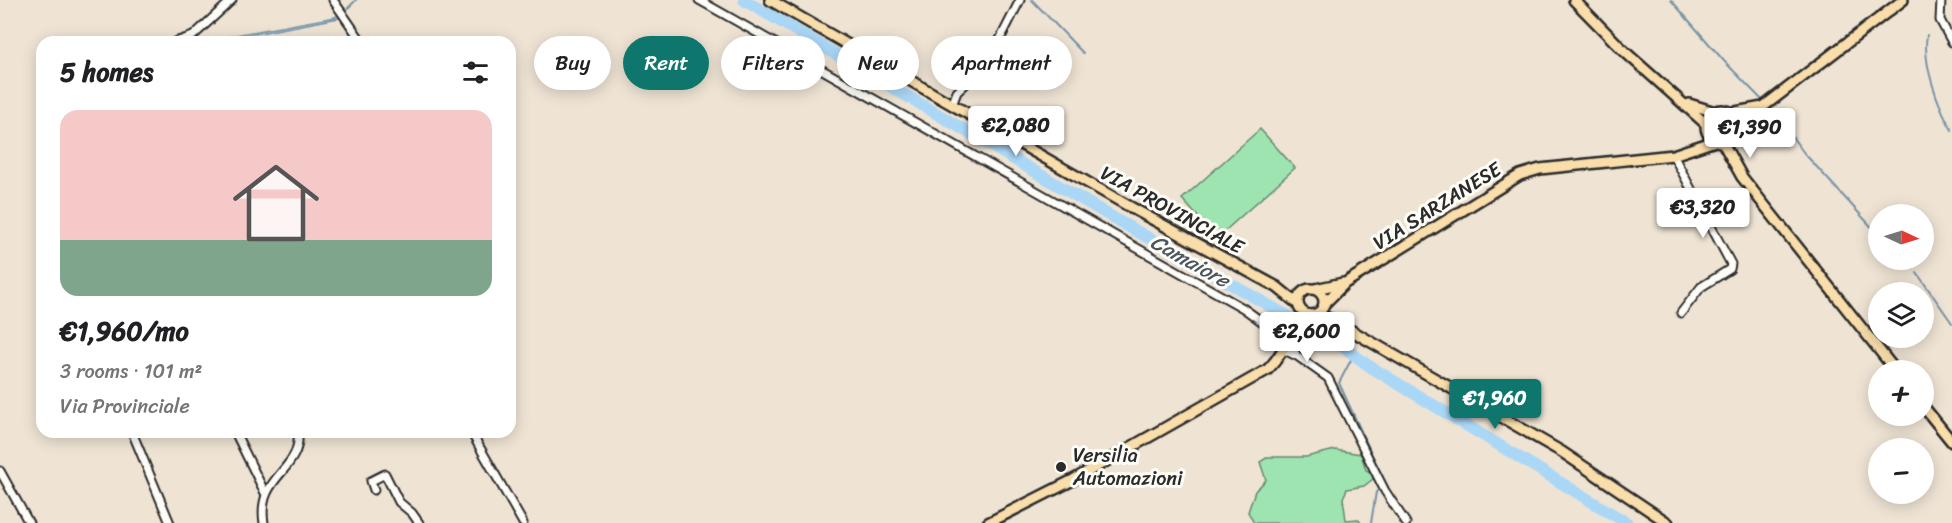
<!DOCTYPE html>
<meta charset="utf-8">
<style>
body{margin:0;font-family:Sriracha,sans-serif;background:#f6f6f6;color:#202124;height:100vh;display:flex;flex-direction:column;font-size:22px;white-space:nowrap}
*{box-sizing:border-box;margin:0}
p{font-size:20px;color:#757577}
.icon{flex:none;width:33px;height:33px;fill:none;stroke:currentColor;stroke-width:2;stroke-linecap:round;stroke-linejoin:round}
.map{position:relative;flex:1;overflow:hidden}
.side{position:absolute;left:36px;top:36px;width:480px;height:402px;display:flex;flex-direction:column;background:#fff;border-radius:18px;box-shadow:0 3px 15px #0003}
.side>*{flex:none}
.top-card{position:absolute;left:534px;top:36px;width:570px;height:54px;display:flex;gap:12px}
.needle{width:39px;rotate:94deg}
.controls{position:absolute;left:1868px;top:204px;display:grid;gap:12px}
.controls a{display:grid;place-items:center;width:66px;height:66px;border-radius:50%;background:#fff;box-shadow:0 3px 15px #0003;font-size:30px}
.price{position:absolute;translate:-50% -51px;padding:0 14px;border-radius:6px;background:#fff;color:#222;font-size:20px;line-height:39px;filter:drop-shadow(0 2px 3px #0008)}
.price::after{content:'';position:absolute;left:50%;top:36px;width:18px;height:14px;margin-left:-9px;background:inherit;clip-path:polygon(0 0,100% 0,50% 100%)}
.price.current{background:#0f766e;color:#fff}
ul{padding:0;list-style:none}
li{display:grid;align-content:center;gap:12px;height:318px;padding:0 24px}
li+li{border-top:2px solid #e0e0e0}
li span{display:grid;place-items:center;height:186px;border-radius:18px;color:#555}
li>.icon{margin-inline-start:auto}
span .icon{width:108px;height:108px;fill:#fffc;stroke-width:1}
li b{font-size:26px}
h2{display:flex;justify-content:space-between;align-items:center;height:72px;padding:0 24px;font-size:26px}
.chip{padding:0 21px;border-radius:27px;background:#fff;box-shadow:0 3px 15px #0003;font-size:21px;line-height:54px}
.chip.current{background:#0f766e;color:#fff}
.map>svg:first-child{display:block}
</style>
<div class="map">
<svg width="1952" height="523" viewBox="0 0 1952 523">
<rect width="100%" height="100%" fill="#efe4d4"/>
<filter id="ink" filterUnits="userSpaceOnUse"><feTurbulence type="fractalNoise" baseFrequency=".0167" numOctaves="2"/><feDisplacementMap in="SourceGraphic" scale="12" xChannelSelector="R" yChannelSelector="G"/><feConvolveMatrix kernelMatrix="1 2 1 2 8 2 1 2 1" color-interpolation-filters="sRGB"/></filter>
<g filter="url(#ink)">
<path fill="#9ee4b0" stroke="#64886e" stroke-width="1.5" d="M1260,129L1295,168L1217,238L1182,199Z
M1335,450L1361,454L1366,470L1372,473L1373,479L1364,486L1347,489L1343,498L1346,520L1358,519L1361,523H1254L1248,512L1255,491L1266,480L1260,462L1268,457H1306Z"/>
<path fill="#abd7f7" stroke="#7892a5" stroke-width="1.5" d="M347,9L339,18L211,42H197L335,17Z"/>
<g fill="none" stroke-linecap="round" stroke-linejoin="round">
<path stroke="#7892a5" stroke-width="2" d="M1032,0L1083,53
M1671,0L1724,61L1761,99
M347,9L356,0
M1927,35C1922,63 1938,106 1952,130
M1771,108L1804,153L1878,234
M1905,260L1913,269
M1917,273L1952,323
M1353,356L1339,383L1386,485L1376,492L1371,523"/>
<path stroke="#abd7f7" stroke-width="12" d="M744,0L1122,223L1345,348L1369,366L1627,523"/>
<g stroke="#2b2b2b" stroke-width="11">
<path id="minor" d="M333,0L362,42
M699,0L1243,308L1289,341
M1941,0L1940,20L1952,42
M175,42L193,36L232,0
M952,105L957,92L988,63L1020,0
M1673,155L1731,264L1730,269L1701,287L1681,313
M1284,350L1297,356L1289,342
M1297,356L1328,378L1385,491L1406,523
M132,432L170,523
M235,432L265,493
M471,432L523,523
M0,471L29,523
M374,490L371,481L385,474L399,502L412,513L419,523
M264,523C256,475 302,472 298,432"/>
</g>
<g stroke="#2b2b2b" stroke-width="14">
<path id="major" d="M770,0L1132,208L1277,287L1298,304
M1574,0L1624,51L1706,124
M1689,104L1715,112
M1706 126a16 16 0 1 1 32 0a16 16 0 1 1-32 0Z
M1730,113L1763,107L1903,0
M1723,143L1742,177L1895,370
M1315,289L1343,283
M1298 302a13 13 0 1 1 26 0a13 13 0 1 1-26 0Z
M1324,304L1345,283L1520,175L1540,169L1673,155L1715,141
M1315,314L1333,320L1562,452L1668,523
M1923,406L1952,442
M988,523L1073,480L1267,370C1283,357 1296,319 1311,315"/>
</g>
<use href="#minor" stroke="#fdfcf7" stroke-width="7"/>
<use href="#major" stroke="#f9ddab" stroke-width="9"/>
</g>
</g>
<circle fill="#2b2b2b" stroke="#fdfcf7" stroke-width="2" cx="1061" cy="467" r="6"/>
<g text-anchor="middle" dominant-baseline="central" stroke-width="6" stroke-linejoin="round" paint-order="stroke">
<g font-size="20" fill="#2b2b2b" stroke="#fdfcf7">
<text transform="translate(1437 206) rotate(-32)">VIA SARZANESE</text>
<text transform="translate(1172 210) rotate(29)">VIA PROVINCIALE</text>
</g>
<g font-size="20" fill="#2b2b2b" stroke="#fdfcf7" text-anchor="start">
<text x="1073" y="455">Versilia<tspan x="1073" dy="23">Automazioni</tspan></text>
</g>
<g font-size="21" font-style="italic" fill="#4b565e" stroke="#fdfcf7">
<text transform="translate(1190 261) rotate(29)">Camaiore</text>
</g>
</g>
</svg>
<div class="controls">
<a><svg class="needle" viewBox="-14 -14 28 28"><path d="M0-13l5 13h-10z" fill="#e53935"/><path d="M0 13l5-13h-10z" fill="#757577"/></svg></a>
<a><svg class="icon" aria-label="layers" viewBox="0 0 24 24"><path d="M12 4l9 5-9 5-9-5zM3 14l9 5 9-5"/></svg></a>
<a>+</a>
<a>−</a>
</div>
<b class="price" style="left:1016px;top:157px">€2,080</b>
<b class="price" style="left:1750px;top:159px">€1,390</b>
<b class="price" style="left:1703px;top:239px">€3,320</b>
<b class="price" style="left:1307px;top:363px">€2,600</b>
<b class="price current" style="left:1495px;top:430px">€1,960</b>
<div class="top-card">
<a class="chip">Buy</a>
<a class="chip current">Rent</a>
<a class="chip">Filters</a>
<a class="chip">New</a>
<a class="chip">Apartment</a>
</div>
<section class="side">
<h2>5 homes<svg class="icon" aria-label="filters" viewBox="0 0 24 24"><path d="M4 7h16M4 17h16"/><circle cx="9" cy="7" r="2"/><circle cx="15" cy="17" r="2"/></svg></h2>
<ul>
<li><span style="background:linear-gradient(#f6c9c9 70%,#7fa58c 0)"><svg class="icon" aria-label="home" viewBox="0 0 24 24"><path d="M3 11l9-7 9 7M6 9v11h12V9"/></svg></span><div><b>€1,960/mo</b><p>3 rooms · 101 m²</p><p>Via Provinciale</p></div></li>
</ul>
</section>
</div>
